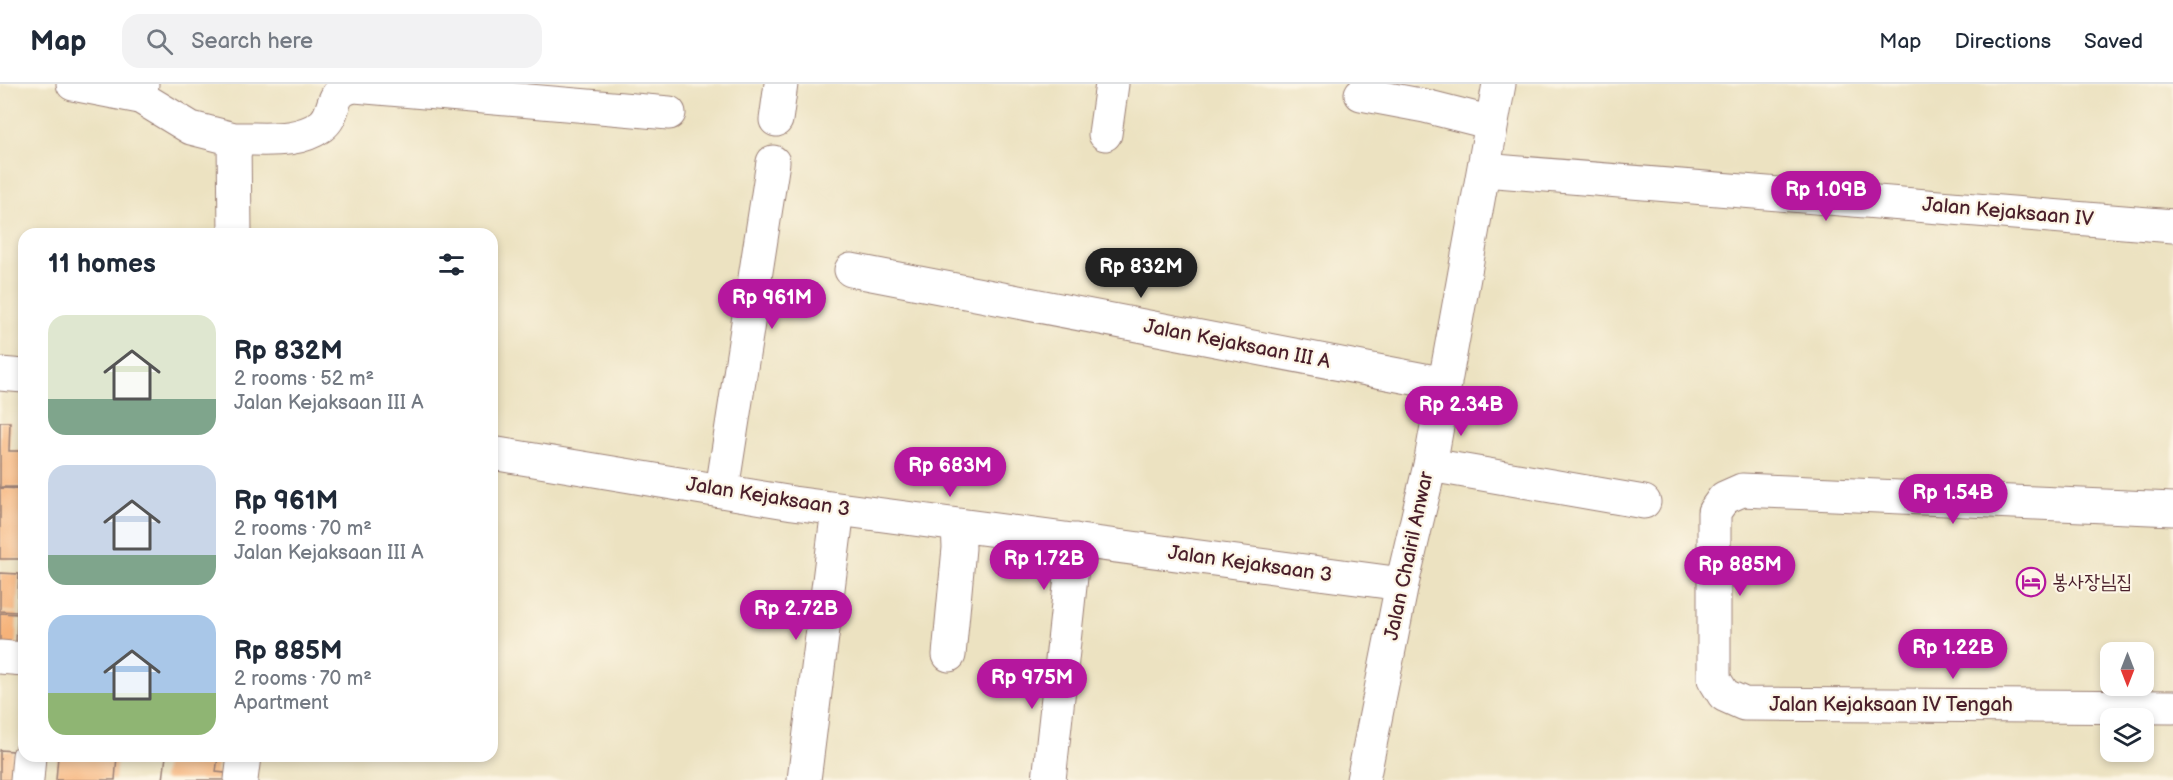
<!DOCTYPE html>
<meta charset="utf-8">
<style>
body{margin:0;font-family:"Balsamiq Sans","Poor Story",sans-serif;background:#f2f2f3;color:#1f2937;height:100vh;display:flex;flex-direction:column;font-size:22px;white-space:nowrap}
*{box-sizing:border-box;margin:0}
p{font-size:20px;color:#747a83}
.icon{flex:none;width:33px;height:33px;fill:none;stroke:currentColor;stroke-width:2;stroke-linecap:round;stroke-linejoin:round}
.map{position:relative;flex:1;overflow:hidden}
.details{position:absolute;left:18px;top:144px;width:480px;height:534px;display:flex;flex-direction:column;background:#fff;border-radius:18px;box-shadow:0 3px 9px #0003}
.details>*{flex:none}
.needle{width:39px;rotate:180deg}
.fabs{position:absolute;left:2100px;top:558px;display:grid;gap:12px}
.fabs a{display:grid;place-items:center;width:54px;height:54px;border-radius:12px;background:#fff;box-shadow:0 3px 9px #0003;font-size:30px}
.price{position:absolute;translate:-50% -51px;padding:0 14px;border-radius:21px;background:#b5179e;color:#fff;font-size:20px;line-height:39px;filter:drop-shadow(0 2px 3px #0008)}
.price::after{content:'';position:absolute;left:50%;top:36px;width:18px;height:14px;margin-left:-9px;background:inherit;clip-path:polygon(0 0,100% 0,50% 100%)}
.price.selected{background:#222;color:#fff}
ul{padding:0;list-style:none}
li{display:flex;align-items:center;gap:18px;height:150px;padding:0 30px}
li span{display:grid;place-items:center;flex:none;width:168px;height:120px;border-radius:18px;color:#555}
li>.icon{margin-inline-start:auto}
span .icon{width:72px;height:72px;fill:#fffc;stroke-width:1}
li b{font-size:26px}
h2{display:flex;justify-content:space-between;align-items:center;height:72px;padding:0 30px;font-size:26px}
header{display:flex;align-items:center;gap:36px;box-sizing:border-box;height:84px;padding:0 30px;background:#fff;border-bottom:2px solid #e0e1e3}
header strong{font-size:28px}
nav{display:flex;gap:33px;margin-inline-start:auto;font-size:21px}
.search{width:420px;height:54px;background:#f2f2f3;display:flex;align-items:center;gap:15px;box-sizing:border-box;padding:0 21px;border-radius:18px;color:#747a83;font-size:22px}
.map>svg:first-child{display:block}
</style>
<header>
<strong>Map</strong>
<div class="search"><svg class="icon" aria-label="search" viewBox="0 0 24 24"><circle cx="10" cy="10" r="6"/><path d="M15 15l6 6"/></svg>Search here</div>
<nav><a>Map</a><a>Directions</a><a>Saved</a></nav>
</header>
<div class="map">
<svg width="2173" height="696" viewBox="0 0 2173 696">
<rect width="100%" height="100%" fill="#fcf5e5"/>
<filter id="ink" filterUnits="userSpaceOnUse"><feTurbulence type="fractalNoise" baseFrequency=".0167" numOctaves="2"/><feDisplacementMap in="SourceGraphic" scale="12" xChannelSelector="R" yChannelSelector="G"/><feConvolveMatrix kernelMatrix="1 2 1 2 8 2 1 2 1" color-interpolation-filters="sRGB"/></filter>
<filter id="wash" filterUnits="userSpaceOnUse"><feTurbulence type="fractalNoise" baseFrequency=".008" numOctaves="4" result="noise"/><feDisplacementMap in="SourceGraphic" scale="24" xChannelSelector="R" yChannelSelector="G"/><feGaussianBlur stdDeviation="1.35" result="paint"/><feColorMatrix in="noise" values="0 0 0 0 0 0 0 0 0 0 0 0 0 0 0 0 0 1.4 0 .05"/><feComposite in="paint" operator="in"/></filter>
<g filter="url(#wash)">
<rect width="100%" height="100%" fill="#ece2c1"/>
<g id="blocks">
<path fill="#f6b279" d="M0,338H10L9,367H24V403H0Z
M0,404L24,405V475H0Z
M0,489L19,490L17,528L0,527Z
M0,529L17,530L16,562H0Z
M0,666L13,667L12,696H0Z
M58,672H117L115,696H56Z
M166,672H218L216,688L234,690L233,696H163Z"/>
</g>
</g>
<g filter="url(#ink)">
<use href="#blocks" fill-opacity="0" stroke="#9b8076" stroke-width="1.5"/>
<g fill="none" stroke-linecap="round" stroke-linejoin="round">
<g stroke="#9b8076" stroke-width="35">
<path id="minor" d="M73,0L140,13L142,0
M1361,10L1425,22L1492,39
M140,13L191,44L234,55L235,150
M776,36L781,0
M1105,50L1112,0
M234,55C263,54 296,60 321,42C339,29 326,7 355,2L669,29
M1484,86L2173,142
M851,186L1445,300
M0,290L24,292
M492,369L793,419L1402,500
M1430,381L1644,418
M722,406L773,78
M2173,425L1742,406L1724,414L1714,428V595L1724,611L1744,620L2173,623
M949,571L959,464L958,441
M0,573L24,575
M27,696L29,672
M241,696L244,672
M804,696L838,425
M1049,696L1075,456
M1363,696L1402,500L1430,381L1499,0"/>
</g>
<use href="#minor" stroke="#fff" stroke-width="33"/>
</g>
</g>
<defs>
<g id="hotel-ring" transform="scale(1.5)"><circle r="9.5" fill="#fcf5e5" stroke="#b5179e" stroke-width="1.5"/><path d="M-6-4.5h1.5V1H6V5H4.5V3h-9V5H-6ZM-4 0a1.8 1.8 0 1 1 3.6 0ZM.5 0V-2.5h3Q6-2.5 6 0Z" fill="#b5179e"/></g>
</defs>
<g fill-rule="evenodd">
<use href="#hotel-ring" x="2031" y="498"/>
</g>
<g text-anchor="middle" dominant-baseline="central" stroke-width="4.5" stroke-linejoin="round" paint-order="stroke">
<g font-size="20" fill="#4a1f2b" stroke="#fcf5e5">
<text transform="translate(2008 128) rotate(5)">Jalan Kejaksaan IV</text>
<text transform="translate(1237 260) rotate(11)">Jalan Kejaksaan III A</text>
<text transform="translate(768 413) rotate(9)">Jalan Kejaksaan 3</text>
<text transform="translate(1409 472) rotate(-78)">Jalan Chairil Anwar</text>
<text transform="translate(1250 480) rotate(8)">Jalan Kejaksaan 3</text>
<text x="1891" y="621">Jalan Kejaksaan IV Tengah</text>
</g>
<g font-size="20" fill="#4a1f2b" stroke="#fcf5e5" text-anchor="start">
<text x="2052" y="498">봉사장님집</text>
</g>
</g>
</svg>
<div class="fabs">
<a><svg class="needle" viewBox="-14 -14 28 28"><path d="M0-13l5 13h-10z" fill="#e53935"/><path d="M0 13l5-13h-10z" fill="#747a83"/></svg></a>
<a><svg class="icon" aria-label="layers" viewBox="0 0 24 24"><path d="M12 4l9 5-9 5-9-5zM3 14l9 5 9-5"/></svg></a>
</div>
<b class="price" style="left:1826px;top:138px">Rp 1.09B</b>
<b class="price selected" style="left:1141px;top:215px">Rp 832M</b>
<b class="price" style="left:772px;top:246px">Rp 961M</b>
<b class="price" style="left:1461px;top:353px">Rp 2.34B</b>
<b class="price" style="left:950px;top:414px">Rp 683M</b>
<b class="price" style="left:1953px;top:441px">Rp 1.54B</b>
<b class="price" style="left:1044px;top:507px">Rp 1.72B</b>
<b class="price" style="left:1740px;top:513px">Rp 885M</b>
<b class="price" style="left:796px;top:557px">Rp 2.72B</b>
<b class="price" style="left:1953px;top:596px">Rp 1.22B</b>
<b class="price" style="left:1032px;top:626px">Rp 975M</b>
<section class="details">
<h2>11 homes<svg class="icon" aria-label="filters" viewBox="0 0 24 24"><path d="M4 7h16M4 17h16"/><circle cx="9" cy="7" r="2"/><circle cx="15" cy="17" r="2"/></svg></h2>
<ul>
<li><span style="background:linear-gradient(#dfe7d0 70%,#7fa58c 0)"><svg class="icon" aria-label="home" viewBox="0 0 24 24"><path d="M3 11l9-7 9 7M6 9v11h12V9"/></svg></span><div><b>Rp 832M</b><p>2 rooms · 52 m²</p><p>Jalan Kejaksaan III A</p></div></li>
<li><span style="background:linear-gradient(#c9d6e8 75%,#7fa58c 0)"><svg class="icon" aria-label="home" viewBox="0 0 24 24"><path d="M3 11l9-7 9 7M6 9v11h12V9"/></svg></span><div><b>Rp 961M</b><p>2 rooms · 70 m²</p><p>Jalan Kejaksaan III A</p></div></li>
<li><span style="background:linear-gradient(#a9c7e8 65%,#8fb573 0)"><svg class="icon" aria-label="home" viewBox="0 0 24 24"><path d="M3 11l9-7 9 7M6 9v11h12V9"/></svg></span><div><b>Rp 885M</b><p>2 rooms · 70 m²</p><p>Apartment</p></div></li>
</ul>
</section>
</div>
